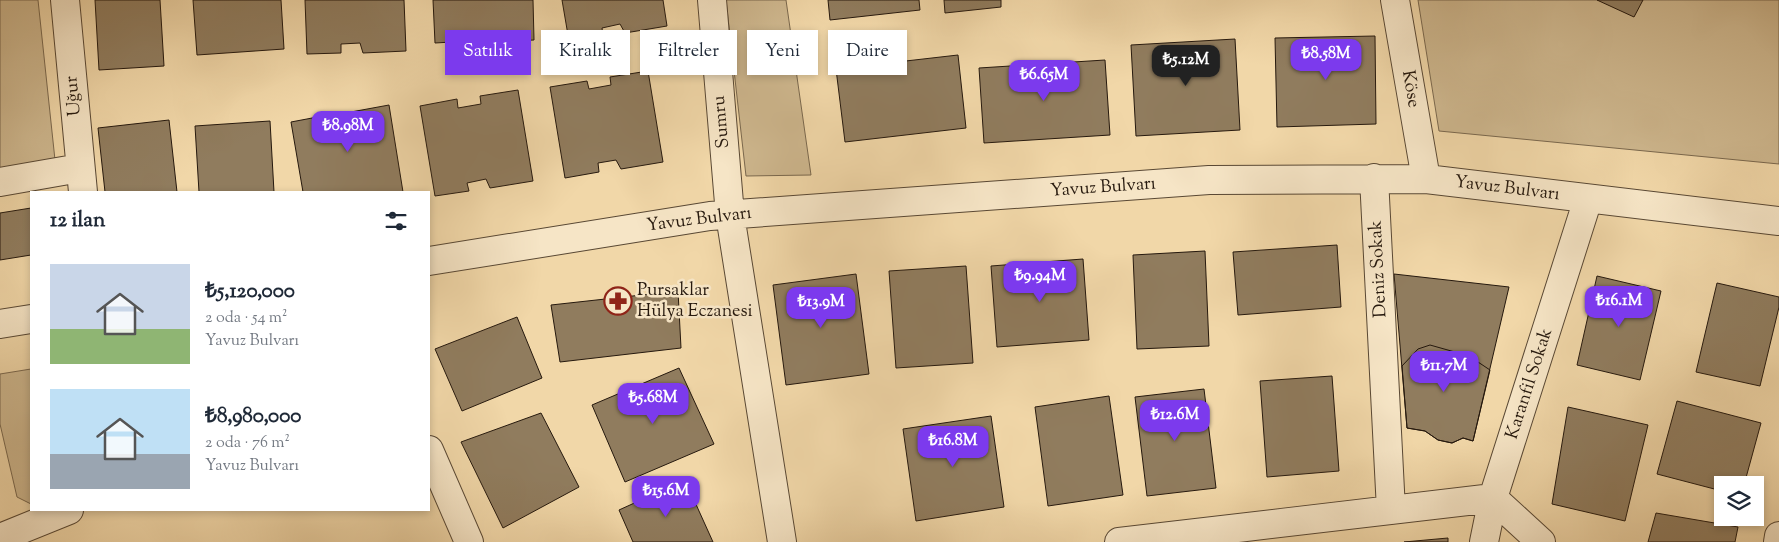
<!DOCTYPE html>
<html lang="tr">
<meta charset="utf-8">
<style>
body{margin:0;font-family:"Sorts Mill Goudy",serif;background:#f2f2f3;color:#1f2937;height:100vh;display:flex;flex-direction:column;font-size:19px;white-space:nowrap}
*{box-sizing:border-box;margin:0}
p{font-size:16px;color:#747a83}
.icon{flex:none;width:28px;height:28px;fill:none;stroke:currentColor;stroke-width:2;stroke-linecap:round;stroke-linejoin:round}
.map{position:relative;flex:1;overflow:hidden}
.side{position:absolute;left:30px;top:191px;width:400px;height:320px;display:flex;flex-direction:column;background:#fff;border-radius:0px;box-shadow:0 2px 8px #0003}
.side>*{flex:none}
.hud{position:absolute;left:445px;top:30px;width:475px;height:45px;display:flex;gap:10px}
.tools{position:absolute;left:1714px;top:476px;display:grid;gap:10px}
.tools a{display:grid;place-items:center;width:50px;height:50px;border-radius:0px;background:#fff;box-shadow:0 2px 8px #0003;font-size:25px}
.price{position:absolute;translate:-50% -42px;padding:0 11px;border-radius:10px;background:#7c3aed;color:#fff;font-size:16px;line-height:32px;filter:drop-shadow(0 1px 2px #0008)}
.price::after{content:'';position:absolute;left:50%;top:30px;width:15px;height:11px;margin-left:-8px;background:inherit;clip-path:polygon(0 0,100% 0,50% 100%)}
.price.current{background:#222;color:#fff}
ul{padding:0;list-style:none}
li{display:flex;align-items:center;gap:15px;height:125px;padding:0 20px}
li span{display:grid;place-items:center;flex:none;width:140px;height:100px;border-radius:0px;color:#555}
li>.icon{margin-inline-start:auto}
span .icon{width:60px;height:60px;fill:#fffc;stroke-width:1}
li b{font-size:21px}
h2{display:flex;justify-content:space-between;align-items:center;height:60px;padding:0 20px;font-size:21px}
.pill{padding:0 18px;border-radius:0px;background:#fff;box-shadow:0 2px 8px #0003;font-size:18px;line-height:45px}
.pill.current{background:#7c3aed;color:#fff}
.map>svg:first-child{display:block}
</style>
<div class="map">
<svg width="1779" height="542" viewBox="0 0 1779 542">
<rect width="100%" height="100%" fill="#f1d7a8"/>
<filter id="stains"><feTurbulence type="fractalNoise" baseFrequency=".004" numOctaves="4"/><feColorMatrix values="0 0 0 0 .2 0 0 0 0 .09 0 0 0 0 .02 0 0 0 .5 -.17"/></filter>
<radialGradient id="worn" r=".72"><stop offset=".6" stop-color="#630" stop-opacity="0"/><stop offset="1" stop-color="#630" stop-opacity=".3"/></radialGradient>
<path fill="#ceb78e" stroke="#7a684e" d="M0,0H38L55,160L0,168Z
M726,0H786L811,175L746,176Z
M1418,0H1779V164L1439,131Z
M31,369V504L17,497L0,424V374Z"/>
<path fill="#907c5e" stroke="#26190e" d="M95,0H160L164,66L99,70Z
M193,0H281L284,49L197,55Z
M305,0H404L406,51L363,53L360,43L341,44V53L307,54Z
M433,0H533L534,40L491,42L487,32L469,33V41L435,43Z
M562,0H663L667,26L625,33L620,24L602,28L603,36L569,41Z
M828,0H919L920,10L830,20Z
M944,0H1001V7L945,13Z
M1597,0H1643L1634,17Z
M1375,36L1376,124L1277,127L1275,38Z
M1235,39L1240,130L1136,136L1131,45Z
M958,55L966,128L845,142L836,69Z
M1105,60L1110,135L984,143L979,68Z
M648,71L663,162L621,169L616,160L598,163L599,172L565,178L550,87L587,81L589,89L611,85L610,77Z
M518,90L533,181L490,188L486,179L467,183L469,191L435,196L420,106L457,99L458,108L481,104L480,96Z
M389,105L403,192H303L291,122L328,115L330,124L352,120L351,112Z
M169,120L177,192H105L98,128Z
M270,121L274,192H199L195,126Z
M31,208V255L0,260V213Z
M1337,245L1341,307L1238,315L1233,252Z
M1205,251L1209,346L1137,349L1133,255Z
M1083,259L1089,340L997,347L991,266Z
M966,266L973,363L896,368L889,271Z
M856,274L869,374L786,385L773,285Z
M1394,274L1509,287L1473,441L1463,438L1452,443L1438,440L1425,431L1407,428Z
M1597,276L1661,291L1640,380L1577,365Z
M1717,283L1779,297V307L1760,386L1696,372Z
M678,291L681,348L560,362L551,305Z
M517,317L542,378L462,411L435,349Z
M1430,345L1469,356L1490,370L1473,441L1463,438L1452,443L1438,440L1425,431L1407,428L1402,366L1418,349Z
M679,368L714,444L625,482L592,405Z
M1332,376L1339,471L1267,477L1260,381Z
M1204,389L1216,488L1147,496L1135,397Z
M1109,396L1123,495L1048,506L1035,407Z
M1677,401L1761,423L1744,485H1722V491L1657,474Z
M1568,407L1648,425L1625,521L1552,504Z
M541,413L579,487L503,528L461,442Z
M991,416L1004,507L916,521L903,429Z
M685,480L713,542H633L619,510Z
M1656,513L1738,527L1735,542H1648Z
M1448,538V542H1404Z"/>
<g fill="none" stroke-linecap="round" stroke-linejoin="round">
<g stroke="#594834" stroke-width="30">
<path id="minor" d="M65,0L83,192
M712,0L730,215L782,542
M1395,0L1426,179
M1374,178L1391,510
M0,182L80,168
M429,261L710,216L1209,180L1426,179L1779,221
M0,324L31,319
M429,450L469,542
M0,538L69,510
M1119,542L1493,498L1541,542
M1484,542L1493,498L1588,199
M1778,542L1779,536"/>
</g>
<use href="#minor" stroke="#f6e5c6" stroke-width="28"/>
</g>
<defs>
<g id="pharmacy-ring" transform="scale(1.4375)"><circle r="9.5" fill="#f6e5c6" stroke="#8f2418" stroke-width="1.5"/><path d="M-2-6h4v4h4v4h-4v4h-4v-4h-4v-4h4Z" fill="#8f2418"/></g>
</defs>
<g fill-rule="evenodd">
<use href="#pharmacy-ring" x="618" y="301"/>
</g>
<g text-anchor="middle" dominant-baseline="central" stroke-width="5" stroke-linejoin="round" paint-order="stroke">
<g font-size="18" fill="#26190e" stroke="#f6e5c6">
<text transform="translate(1410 89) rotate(80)">Köse</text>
<text transform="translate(74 96) rotate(-95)">Uğur</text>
<text transform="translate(722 122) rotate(-95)">Sumru</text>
<text transform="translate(1103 188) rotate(-4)">Yavuz Bulvarı</text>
<text transform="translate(1507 189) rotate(7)">Yavuz Bulvarı</text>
<text transform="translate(699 220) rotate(-7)">Yavuz Bulvarı</text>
<text transform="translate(1379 269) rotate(-93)">Deniz Sokak</text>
<text transform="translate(1530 384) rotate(-72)">Karanfil Sokak</text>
</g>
<g font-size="18" fill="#26190e" stroke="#f6e5c6" text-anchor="start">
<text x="637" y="291">Pursaklar<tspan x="637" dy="21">Hülya Eczanesi</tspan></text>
</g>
</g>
<rect width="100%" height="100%" filter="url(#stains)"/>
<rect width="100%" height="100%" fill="url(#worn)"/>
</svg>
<div class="tools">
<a><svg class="icon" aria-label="layers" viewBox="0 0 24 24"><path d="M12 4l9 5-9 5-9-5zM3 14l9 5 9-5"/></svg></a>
</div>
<b class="price" style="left:1326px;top:81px">₺8.58M</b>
<b class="price current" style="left:1186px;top:87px">₺5.12M</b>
<b class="price" style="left:1044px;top:102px">₺6.65M</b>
<b class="price" style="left:348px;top:153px">₺8.98M</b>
<b class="price" style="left:1040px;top:303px">₺9.94M</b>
<b class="price" style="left:1619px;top:328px">₺16.1M</b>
<b class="price" style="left:821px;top:329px">₺13.9M</b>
<b class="price" style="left:1444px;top:393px">₺11.7M</b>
<b class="price" style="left:653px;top:425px">₺5.68M</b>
<b class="price" style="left:1175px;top:442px">₺12.6M</b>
<b class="price" style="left:953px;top:468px">₺16.8M</b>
<b class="price" style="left:666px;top:518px">₺15.6M</b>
<div class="hud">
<a class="pill current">Satılık</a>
<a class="pill">Kiralık</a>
<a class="pill">Filtreler</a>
<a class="pill">Yeni</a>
<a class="pill">Daire</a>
</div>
<section class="side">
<h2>12 ilan<svg class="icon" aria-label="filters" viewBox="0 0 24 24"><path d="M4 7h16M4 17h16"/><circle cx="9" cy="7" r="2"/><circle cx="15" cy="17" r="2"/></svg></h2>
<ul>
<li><span style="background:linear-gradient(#c9d6e8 65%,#8fb573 0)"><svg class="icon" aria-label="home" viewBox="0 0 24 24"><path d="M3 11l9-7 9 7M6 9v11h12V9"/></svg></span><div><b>₺5,120,000</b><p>2 oda · 54 m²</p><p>Yavuz Bulvarı</p></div></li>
<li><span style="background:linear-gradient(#bfe0f5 65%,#9aa5b1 0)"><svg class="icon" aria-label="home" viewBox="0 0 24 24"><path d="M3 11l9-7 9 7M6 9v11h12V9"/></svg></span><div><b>₺8,980,000</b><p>2 oda · 76 m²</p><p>Yavuz Bulvarı</p></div></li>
</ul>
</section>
</div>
